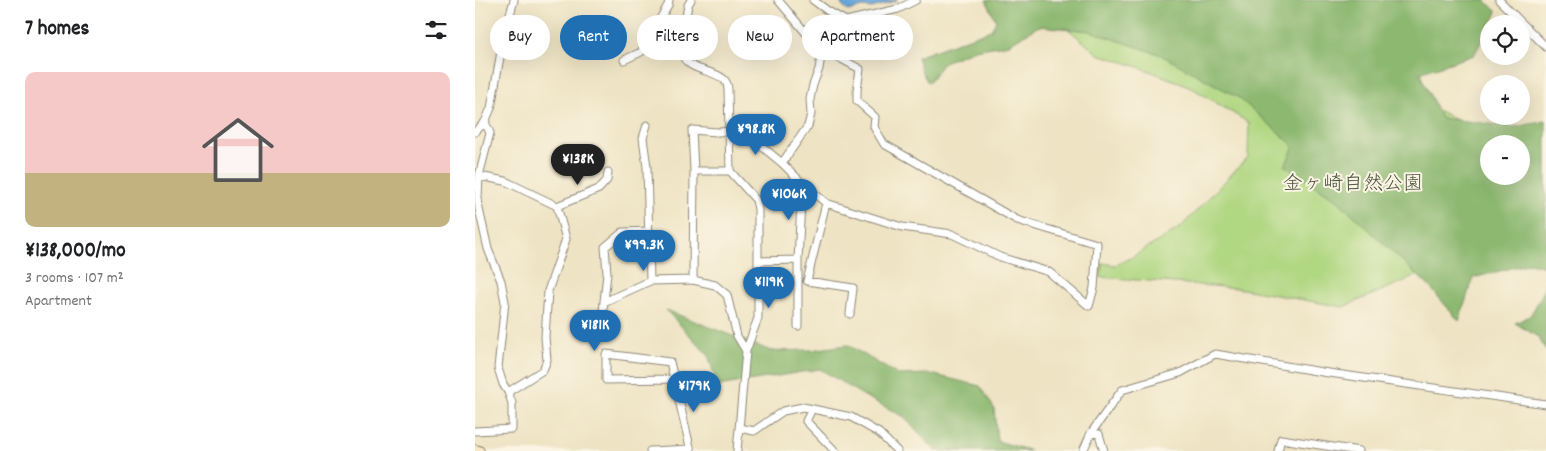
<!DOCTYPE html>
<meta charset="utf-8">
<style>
body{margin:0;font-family:Dekko,"Klee One",sans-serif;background:#f6f6f6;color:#202124;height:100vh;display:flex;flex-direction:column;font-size:19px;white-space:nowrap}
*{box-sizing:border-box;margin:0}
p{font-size:16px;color:#757577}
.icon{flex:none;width:28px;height:28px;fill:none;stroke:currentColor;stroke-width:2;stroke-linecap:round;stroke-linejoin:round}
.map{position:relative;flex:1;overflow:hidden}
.side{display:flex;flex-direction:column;background:#fff;width:475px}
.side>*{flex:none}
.banner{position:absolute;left:15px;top:15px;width:475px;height:45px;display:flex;gap:10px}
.fabs{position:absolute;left:1005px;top:15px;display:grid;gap:10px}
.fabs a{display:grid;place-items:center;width:50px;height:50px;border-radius:50%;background:#fff;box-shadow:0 5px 20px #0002;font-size:25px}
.price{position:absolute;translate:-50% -42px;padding:0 11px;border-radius:18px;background:#1f6fb2;color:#fff;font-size:16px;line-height:32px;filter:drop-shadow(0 1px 2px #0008)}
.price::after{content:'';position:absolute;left:50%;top:30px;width:15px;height:11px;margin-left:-8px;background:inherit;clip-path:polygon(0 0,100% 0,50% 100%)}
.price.active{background:#222;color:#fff}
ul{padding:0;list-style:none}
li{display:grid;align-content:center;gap:10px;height:265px;padding:0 25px}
li span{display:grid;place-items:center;height:155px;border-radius:10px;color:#555}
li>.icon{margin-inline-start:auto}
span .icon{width:90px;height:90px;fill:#fffc;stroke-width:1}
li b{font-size:21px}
h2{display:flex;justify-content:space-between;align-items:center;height:60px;padding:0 25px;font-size:21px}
.chip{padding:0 18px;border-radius:22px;background:#fff;box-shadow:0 5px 20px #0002;font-size:18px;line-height:45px}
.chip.active{background:#1f6fb2;color:#fff}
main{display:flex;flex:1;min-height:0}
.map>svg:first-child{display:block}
</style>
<main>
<section class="side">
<h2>7 homes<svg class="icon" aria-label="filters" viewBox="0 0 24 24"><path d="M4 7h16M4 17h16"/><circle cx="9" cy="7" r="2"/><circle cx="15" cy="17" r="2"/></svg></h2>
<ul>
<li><span style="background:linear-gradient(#f6c9c9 65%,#c2b280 0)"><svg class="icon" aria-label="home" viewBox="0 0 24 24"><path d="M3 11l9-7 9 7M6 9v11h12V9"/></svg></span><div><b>¥138,000/mo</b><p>3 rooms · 107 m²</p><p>Apartment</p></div></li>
</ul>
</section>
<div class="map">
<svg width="1071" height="451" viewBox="0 0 1071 451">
<rect width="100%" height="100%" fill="#fcf5e5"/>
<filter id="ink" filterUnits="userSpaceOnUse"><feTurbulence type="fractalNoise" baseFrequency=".02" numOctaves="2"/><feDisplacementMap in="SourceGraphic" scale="10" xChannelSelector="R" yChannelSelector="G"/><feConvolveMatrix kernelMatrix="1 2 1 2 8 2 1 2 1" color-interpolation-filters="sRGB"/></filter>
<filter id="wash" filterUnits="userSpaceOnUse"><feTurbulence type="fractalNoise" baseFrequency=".0096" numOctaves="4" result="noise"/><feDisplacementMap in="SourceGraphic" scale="20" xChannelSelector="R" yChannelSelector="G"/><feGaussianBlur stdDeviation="1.12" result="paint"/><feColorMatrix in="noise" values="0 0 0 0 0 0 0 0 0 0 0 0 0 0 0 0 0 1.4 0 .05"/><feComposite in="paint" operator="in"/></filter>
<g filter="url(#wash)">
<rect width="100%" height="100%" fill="#eee3c3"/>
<path fill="#b0d782" stroke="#6e8156" d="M574,13L946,69L954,106L1030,144H1014V176H1046L1071,164L972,263L868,307L762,288L625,277L627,263L640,265L656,258L706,227L773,157L774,123L714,86L661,66L623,54Z"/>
<path fill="#8cb870" stroke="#5c724e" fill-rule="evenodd" d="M511,0H1010L1022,12L1016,24H1014V28L999,55L944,73L966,118L1040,127L1071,121V267L1055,263L998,278L984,321L954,286L862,200L810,166L819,146L764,98L686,55L615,31L564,26L534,44L500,50L469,62L453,83L447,72L442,57L516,30L521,21ZM1014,144H1046V176H1014Z
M1071,280V350L1063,337L1040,323L1055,316L1067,295Z
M191,310L296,351L336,350L373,345L423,375L456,374L505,386L519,408L522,441L557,451H461L428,416L391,397L345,369L243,386L233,355Z"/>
<path fill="#68a6da" stroke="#4a6882" d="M366,0H423L397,8L388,7L373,11L367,6Z"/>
</g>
<g filter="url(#ink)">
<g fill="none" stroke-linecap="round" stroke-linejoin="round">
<g stroke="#8c8777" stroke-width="9">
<path id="street" d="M216,0L213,5C211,18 204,44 208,56C214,72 244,70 251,82C252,83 253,88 253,90L255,171L281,200L283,209V318L271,351L262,451
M303,0L342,46L346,56L344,69L338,85L335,99L336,114L333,126L307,163
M338,0L353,11L371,21L423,9L441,0
M1024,0L1071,47
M149,60L166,52L193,5L194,0
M172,125L168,138L172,167L175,281
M268,131L307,163L327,183L351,203L427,227L477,234L525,257L574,272L614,306L619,288L622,244L542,220L409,144L399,127L400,117L382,101V90L385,69L342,46
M0,132L10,122L16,108L28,40L39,0
M219,171H255
M4,176L30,181L82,206L91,239L73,291L70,337L72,360L68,370L33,392
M351,203L332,281L378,288L375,314
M82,206L124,189L132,180L133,172
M283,261L323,260
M218,280L219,171L217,130L242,132
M129,302L175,281L218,280L240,285L252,295L262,336L271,351
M127,321L132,273L130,247L148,232L174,231
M323,326V260L327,183
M199,379L131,380V354L195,362L216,451
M337,409L331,421L360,451
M265,428L279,431L308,411L328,407L376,417L404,433L422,451
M0,431L37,429V403L33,392L28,384L23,368L30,302L26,281L13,249L4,209L3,198L4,176L15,133L10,122
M616,433L624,434L629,451
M175,451L216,449
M608,451L616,433L647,390L705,373L740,354L847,372L1071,404
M803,451L806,439L884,451"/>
</g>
<g stroke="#8c8777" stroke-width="12">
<path id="secondary" d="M0,450L4,451"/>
</g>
<use href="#street" stroke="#fff" stroke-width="7"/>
<use href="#secondary" stroke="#f8e8c3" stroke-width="10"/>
<g stroke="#8c8777" stroke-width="9" stroke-linecap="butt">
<path id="street-bridge" d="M242,132L268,131"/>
</g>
<use href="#street-bridge" stroke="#fff" stroke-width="7"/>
</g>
</g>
<g text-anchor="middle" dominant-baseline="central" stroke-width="4" stroke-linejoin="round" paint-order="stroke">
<g font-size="20" fill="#4c5641" stroke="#fcf5e5">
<text x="878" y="185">金ヶ崎自然公園</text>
</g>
</g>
</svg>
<div class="fabs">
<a><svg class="icon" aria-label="locate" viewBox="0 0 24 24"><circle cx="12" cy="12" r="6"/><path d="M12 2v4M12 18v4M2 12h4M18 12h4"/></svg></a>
<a>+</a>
<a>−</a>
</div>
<b class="price" style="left:281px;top:156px">¥98.8K</b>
<b class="price active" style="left:103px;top:186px">¥138K</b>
<b class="price" style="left:314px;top:221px">¥106K</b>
<b class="price" style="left:169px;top:272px">¥99.3K</b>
<b class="price" style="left:294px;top:309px">¥119K</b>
<b class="price" style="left:120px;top:352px">¥181K</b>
<b class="price" style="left:219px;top:413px">¥179K</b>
<div class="banner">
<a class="chip">Buy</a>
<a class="chip active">Rent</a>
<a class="chip">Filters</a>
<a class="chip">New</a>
<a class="chip">Apartment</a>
</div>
</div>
</main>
